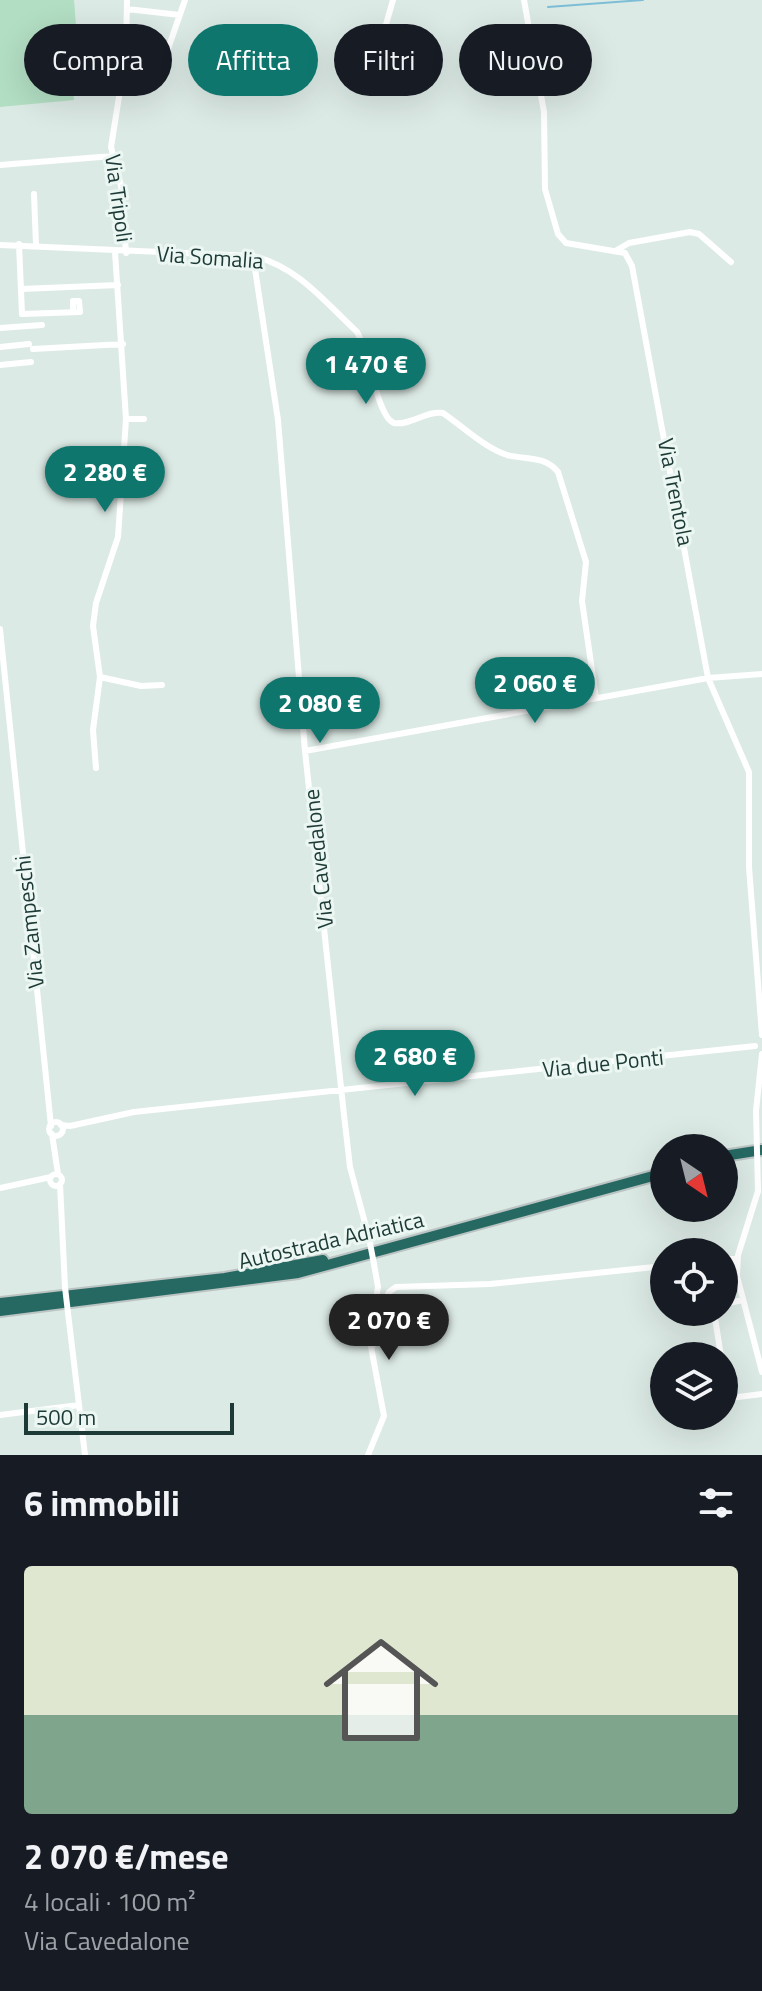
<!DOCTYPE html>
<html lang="it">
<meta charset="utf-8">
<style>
body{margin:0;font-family:"Titillium Web",sans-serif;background:#20242c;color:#f1f3f6;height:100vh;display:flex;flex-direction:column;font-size:30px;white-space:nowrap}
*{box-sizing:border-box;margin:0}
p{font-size:26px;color:#9ea1a6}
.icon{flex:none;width:44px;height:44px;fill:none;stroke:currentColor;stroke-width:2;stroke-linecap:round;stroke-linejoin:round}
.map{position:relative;height:1455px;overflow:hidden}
.details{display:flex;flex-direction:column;background:#171b24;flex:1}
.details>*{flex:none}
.guide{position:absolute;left:24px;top:24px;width:714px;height:72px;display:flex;gap:16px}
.needle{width:52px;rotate:145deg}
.fabs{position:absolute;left:650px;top:1134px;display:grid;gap:16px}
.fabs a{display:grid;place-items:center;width:88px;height:88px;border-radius:50%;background:#171b24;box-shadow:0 8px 32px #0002;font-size:40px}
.scale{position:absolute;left:24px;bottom:20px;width:210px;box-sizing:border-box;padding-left:8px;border:4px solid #1d3a36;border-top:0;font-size:22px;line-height:28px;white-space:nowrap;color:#1d3a36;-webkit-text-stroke:6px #ecf7f3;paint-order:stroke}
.price{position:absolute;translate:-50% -68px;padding:0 18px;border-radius:28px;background:#0f766e;color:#fff;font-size:26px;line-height:52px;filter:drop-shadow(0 2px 4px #0008)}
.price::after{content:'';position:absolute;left:50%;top:48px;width:24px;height:18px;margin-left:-12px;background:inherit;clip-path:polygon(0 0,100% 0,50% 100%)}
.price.selected{background:#222;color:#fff}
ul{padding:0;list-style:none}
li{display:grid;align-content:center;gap:16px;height:424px;padding:0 24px}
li+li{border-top:2px solid #363941}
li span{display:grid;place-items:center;height:248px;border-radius:8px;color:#555}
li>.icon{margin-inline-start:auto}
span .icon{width:144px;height:144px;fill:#fffc;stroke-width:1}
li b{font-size:34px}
h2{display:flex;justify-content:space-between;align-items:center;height:96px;padding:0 24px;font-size:34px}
.pill{padding:0 28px;border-radius:36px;background:#171b24;box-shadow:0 8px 32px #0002;font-size:28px;line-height:72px}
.pill.selected{background:#0f766e;color:#fff}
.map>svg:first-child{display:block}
</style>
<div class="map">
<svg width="762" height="1455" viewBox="0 0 762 1455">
<rect width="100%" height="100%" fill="#dceae5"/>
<path fill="#b2dec3" d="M0,0H74L76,25L68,26L74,100L0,107Z"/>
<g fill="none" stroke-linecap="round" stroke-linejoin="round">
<path stroke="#7dbed6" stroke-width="2" d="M548,7L643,0"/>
<g stroke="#bbc4c3" stroke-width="14">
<path id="highway" d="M724,1156L762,1150
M0,1303L225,1278L323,1260
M0,1311L298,1273L664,1173"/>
</g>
<path stroke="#fff" stroke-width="6" d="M524,0L544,112L545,189L558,234L566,243L625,253L632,266L708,678L749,772V867L762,1035
M127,9L180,15
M124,69H161L185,0
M389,93L385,28L393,0
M0,165L113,156
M34,194L36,245
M19,244L22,314L80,312L79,301H73V312
M0,245L253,256C298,267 324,301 357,332C368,349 378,419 394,423C410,426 427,410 443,413C462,426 485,448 507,455C526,460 544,455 558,472L586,562L582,601L596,698
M617,250L629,243L690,232L699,234L731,262
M126,253L121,186L111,147L126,53L127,0
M253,256L278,420L305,751L344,1115L350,1167L369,1238
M21,289L118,285
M0,328L42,325
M0,347L29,344
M33,349L123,344
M0,365L31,362
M126,419H144
M108,497H99V487L123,486
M0,629L51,1126
M100,677L141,686L162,685
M305,751L708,678L762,674
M96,768L93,730L100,677L93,626L96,603L118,537L126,419L115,252
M756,1111L762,1054
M49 1129a7 7 0 1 1 14 0a7 7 0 1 1-14 0Z
M61,1125L70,1126L134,1112L755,1046
M52,1134L58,1174
M50 1180a6 6 0 1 1 12 0a6 6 0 1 1-12 0Z
M60,1184L65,1287
M0,1188L51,1177
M758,1191L738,1255L737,1276L762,1372
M724,1259H735L737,1263
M724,1304L743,1300
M714,1312L721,1356
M68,1313L85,1455
M371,1347L376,1342L384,1303L389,1292L396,1287L490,1284L664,1266
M724,1374L730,1398L762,1394
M0,1415L79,1405
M368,1455L384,1416L369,1336L378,1287L374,1264"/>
<use href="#highway" stroke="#266963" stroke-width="10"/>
<path stroke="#fff" stroke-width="6" d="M756,1111L758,1191
M369,1238L374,1264
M65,1287L68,1313"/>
</g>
<g text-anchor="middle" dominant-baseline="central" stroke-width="6" stroke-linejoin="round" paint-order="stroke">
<g font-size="22" fill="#1d3a36" stroke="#ecf7f3">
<text transform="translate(119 198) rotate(82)">Via Tripoli</text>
<text transform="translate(210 257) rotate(4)">Via Somalia</text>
<text transform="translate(676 492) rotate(79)">Via Trentola</text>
<text transform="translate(318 859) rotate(-96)">Via Cavedalone</text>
<text transform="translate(29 922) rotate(-96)">Via Zampeschi</text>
<text transform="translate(603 1063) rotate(-6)">Via due Ponti</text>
<text transform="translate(331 1240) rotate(-13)">Autostrada Adriatica</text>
</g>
</g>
</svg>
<div class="fabs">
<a><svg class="needle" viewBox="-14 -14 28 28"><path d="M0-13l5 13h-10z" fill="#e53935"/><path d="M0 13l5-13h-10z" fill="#9ea1a6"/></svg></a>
<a><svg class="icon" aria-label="locate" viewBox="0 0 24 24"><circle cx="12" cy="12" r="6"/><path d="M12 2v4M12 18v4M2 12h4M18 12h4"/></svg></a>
<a><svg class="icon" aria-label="layers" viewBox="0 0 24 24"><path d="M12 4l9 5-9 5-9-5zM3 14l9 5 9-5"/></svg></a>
</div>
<div class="scale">500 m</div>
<b class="price" style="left:366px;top:406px">1 470 €</b>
<b class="price" style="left:105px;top:514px">2 280 €</b>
<b class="price" style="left:535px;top:725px">2 060 €</b>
<b class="price" style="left:320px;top:745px">2 080 €</b>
<b class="price" style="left:415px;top:1098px">2 680 €</b>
<b class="price selected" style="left:389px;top:1362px">2 070 €</b>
<div class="guide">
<a class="pill">Compra</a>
<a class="pill selected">Affitta</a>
<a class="pill">Filtri</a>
<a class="pill">Nuovo</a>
</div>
</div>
<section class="details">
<h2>6 immobili<svg class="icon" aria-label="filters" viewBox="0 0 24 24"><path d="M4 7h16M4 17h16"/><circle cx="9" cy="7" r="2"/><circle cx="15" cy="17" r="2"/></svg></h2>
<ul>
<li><span style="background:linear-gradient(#dfe7d0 60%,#7fa58c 0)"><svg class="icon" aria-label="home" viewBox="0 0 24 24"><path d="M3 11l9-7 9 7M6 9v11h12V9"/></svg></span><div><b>2 070 €/mese</b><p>4 locali · 100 m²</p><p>Via Cavedalone</p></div></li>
</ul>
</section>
